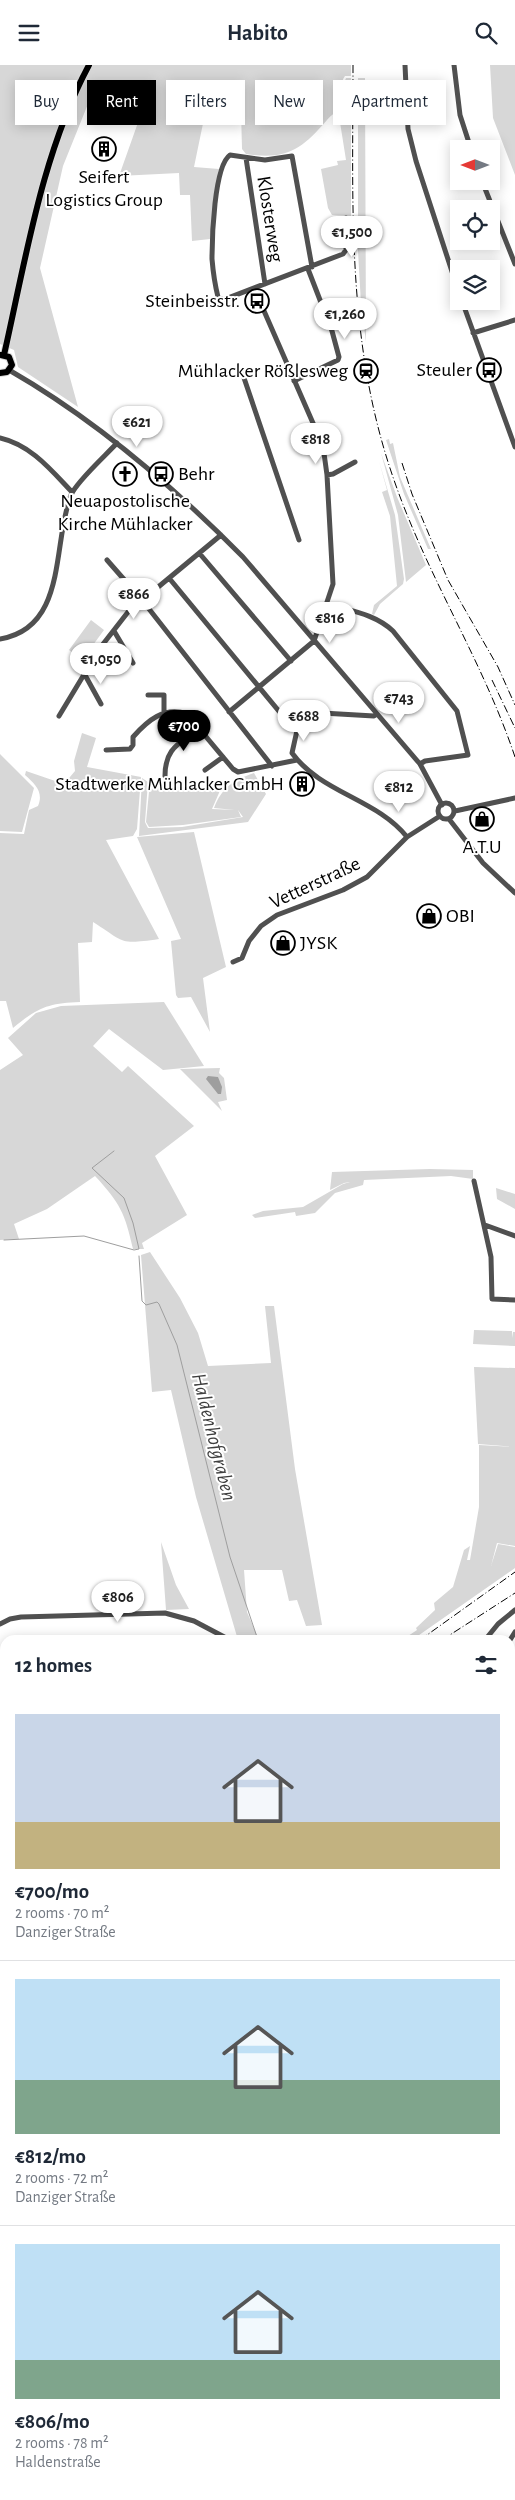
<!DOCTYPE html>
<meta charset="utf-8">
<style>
body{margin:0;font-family:"Alegreya Sans",sans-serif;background:#f2f2f3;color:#1f2937;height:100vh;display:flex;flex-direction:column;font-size:19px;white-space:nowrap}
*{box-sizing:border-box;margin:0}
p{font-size:16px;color:#747a83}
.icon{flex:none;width:28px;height:28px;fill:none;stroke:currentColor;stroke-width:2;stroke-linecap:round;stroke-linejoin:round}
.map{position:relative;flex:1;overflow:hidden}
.side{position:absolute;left:0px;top:1570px;width:515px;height:865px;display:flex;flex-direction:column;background:#fff;border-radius:15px 15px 0 0;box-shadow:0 2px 12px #0003}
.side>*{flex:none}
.hud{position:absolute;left:15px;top:15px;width:485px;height:45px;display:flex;gap:10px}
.needle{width:32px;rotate:270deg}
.buttons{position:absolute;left:450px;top:75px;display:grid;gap:10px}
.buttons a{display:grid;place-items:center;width:50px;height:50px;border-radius:0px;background:#fff;box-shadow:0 2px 12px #0003;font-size:25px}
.price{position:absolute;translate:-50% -42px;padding:0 11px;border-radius:18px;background:#fff;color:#222;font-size:16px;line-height:32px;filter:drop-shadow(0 1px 2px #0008)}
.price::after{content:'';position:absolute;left:50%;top:30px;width:15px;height:11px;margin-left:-8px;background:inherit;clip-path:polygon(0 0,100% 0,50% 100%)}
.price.selected{background:#000;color:#fff}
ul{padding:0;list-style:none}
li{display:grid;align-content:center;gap:10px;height:265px;padding:0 15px}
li+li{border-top:1px solid #e0e1e3}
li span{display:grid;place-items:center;height:155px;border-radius:0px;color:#555}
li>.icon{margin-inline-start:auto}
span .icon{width:90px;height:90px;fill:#fffc;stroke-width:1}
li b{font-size:21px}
h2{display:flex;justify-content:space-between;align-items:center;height:60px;padding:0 15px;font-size:21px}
.tag{padding:0 18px;border-radius:0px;background:#fff;box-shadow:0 2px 12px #0003;font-size:18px;line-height:45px}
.tag.selected{background:#000;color:#fff}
header{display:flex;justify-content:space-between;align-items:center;height:65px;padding:0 15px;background:#fff;font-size:22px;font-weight:700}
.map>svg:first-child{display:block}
</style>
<header><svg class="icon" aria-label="menu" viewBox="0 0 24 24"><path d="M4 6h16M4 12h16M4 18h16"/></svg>Habito<svg class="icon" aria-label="search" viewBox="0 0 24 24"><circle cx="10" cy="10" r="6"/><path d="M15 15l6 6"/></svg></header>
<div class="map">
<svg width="515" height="2435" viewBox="0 0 515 2435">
<rect width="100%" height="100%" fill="#fff"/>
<path fill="#d7d7d7" d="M0,0H351V11H345C338,20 345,32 340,41C337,47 331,50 327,55C301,85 287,95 246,89L242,84L241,45L206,44L194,102L219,104L210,174L192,176L190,130H180L179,108L119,111L146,35L94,24L63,101L40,203L78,342L18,302L14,285L0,279Z
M490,0H515V110L493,53Z
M346,13H351V151L332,150L328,143L321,104L338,100L337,96L346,95L339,51L345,37L344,18Z
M358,13H365L366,277L361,239L358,186Z
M389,374L390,379L393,378L400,412L431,484H428L404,429L386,375Z
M381,388L397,432L426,500L406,517L398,450Z
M379,396L395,450L404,514L403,519L380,539L374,550L372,549L374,540L397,521L390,451L382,427L387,425Z
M91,555L104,565L82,595L69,585Z
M82,668L96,673L87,702L141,712L137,764L133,771L106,775L159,874C118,880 125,877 93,857L92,877L78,878L80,937C48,938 37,943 13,963L6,936H0V768L24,769L29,745L38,741C44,727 35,719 25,710L26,706L64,719L75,706L74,696Z
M0,689L34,723L22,767L0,766Z
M254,708L266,729L248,757L139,771L142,713L148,717L145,757L148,763L182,762L243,752L238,745L241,752L183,760L149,762L146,757L150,717L170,721L215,724L222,721L212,744L235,745L214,743C222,722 234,715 254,708Z
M194,767L226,902L203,913L210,967L191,932L178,933L176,930L171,876L181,874L137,772Z
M164,937L204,1001L163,1005L109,964L93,981L122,1007L128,1001L194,1061L155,1091L187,1150L142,1178L144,1184H133C125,1148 120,1138 95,1111L47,1144L14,1159L19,1174L0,1175V1005L23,990L8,973L36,948L61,941Z
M220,1003L219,1008L224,1013L227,1035L218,1037L222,1046L180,1004Z
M430,1104L473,1105V1114L451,1111L364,1115L363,1120L335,1128L315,1148L296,1151L295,1147L255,1153L252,1150L263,1146L303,1142L343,1119L350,1117L344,1118L330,1125L332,1107Z
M496,1123L515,1129V1144L497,1134Z
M150,1187L180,1233L198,1268L208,1301L271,1298L265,1241H274L295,1404L322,1560L306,1561L297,1535L289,1536L282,1505H244L247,1547L259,1575H238L196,1432L171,1325L152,1327L141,1190Z
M474,1265L512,1266V1273L513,1267H515V1281L473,1279Z
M474,1302L515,1303V1382L478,1379Z
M479,1380L515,1382V1481L497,1478L491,1501L498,1479L515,1482V1503L412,1575H402L417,1565L416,1563L435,1545L434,1538L453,1522L464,1485L470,1481L467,1495H470L479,1442Z
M161,1477L176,1520L189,1544L166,1545Z
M0,1655L5,1656L4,1926L0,1925Z
M510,2160L515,2168V2247H510Z
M23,2430H78V2435H23Z"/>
<path fill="#9e9e9e" d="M208,1011L218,1012L222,1022L221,1029H218L206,1014Z"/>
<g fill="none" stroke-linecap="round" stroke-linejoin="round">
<path stroke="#9e9e9e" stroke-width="1" d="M4,1175L84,1171L134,1185L139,1184L133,1158L124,1133L92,1103L114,1086
M139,1191L142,1236L146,1240L157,1237L159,1239L177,1280L230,1492L258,1575
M510,1645L515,1639
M0,1843L5,1838
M175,2435V2430"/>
<g stroke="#dbdbdb" stroke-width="8">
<path id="major" d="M4,290C26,193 42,88 89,0
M0,308L7,307L12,300L9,292L1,290
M510,1771L515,1754
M286,2435V2430"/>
</g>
<path stroke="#505050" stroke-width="5" d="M405,0L408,64L416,96L459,228
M454,0L460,50L471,84
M246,93L265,219
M482,116L515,199
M222,234L218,232C215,220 213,206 212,194C212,174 214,101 230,90L265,95L292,91L312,202
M462,236L515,382
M207,241L343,189L346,185V153
M473,268L515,255
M9,305C96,355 173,421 243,492L420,699L442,740
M243,310L299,475
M294,316L338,295L339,292L332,266L308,204
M0,373C31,380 51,405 72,427
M327,410L333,409L355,397
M200,489L291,596
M107,495L142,535L272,701
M169,513L292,662H297
M328,539C351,546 375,549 393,566L457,646L468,690L425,696L420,699
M114,566L133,598
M0,574C68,563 52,478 71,430C76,417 106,390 117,378
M85,610L101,639
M148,630H164V648
M229,647L314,576L333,519L327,410L323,381L254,223
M377,649L374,651L305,647L300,652L292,688C321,728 377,734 407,772
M59,651L100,583L128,547L221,470
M106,685L130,684L133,680V672C147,656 164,641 187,649L233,704L238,707L297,695
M205,705L223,692
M165,711C165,683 179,679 199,663
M438 746a8 8 0 1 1 16 0a8 8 0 1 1-16 0Z
M455,746L515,733
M449,754L483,798L515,828
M233,897L242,893L249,876L261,861L277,850L343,825L367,812L407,772L440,751
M474,1116L491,1192L492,1234L515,1235
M485,1160L515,1171
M0,1559L10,1554L21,1552L165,1548L194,1556L230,1575
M485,1575L498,1559L515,1545
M510,1575L515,1567
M0,2050L5,2047
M0,2179L5,2174
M0,2226L5,2235
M0,2278L5,2274
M0,2335L4,2334
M147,2435V2430"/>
<use href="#major" stroke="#000" stroke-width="6"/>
<path stroke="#000" stroke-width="1" stroke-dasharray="8 2.5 1 2.5" stroke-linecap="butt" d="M353,0C353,142 346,278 394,415C427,511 483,596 515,692
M402,398L412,429L448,515L498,602L515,640
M492,615L515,663
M420,1575L515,1507
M442,1575L515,1528
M0,2025L5,2018"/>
</g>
<defs>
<g id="building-ring" transform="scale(1.25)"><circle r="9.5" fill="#fff" stroke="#000" stroke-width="1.5"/><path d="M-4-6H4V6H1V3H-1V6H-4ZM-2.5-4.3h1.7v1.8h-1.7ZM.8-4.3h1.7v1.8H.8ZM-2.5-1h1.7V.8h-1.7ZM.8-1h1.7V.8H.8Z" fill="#000"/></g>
<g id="bus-ring" transform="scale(1.25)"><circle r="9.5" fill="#fff" stroke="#000" stroke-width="1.5"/><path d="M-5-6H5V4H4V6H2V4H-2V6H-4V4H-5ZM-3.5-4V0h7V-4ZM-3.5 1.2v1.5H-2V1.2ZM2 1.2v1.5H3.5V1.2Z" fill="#000"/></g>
<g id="station-ring" transform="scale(1.25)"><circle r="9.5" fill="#fff" stroke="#000" stroke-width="1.5"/><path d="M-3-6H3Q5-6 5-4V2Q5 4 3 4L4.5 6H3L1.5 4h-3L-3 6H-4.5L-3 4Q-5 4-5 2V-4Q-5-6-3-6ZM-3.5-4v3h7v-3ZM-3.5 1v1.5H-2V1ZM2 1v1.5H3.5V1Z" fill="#000"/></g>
<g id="church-ring" transform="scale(1.25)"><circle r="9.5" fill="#fff" stroke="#000" stroke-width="1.5"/><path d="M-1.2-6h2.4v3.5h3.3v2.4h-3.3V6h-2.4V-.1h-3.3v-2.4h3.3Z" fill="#000"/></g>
<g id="shop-ring" transform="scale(1.25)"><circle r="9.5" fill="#fff" stroke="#000" stroke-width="1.5"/><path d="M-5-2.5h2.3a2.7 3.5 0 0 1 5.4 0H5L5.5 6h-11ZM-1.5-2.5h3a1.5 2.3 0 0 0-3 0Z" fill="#000"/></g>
</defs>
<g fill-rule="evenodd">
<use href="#building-ring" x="104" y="84"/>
<use href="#bus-ring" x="257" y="236"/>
<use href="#bus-ring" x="489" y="305"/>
<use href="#station-ring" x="366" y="306"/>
<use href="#church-ring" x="125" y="409"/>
<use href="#bus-ring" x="161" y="409"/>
<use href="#building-ring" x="302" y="719"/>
<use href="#shop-ring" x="482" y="754"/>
<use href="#shop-ring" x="429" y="851"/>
<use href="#shop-ring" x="283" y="878"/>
</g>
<g text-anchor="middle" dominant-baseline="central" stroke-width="4" stroke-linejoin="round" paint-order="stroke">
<g font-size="20" fill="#000" stroke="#fff" text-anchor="end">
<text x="104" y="112" text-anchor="middle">Seifert<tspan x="104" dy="23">Logistics Group</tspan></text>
<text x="240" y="236">Steinbeisstr.</text>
<text x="472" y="305">Steuler</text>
<text x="348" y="306">Mühlacker Rößlesweg</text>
<text x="178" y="409" text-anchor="start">Behr</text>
<text x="125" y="436" text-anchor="middle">Neuapostolische<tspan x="125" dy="23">Kirche Mühlacker</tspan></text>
<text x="284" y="719">Stadtwerke Mühlacker GmbH</text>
<text x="482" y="782" text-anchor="middle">A.T.U</text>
<text x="446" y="851" text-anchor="start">OBI</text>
<text x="300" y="878" text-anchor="start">JYSK</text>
</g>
<g font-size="20" fill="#000" stroke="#fff">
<text transform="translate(270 154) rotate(81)">Klosterweg</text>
<text transform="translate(315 818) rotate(-25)">Vetterstraße</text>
</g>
<g font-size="21" font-style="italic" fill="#3f3f3f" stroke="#fff">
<text transform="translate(214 1372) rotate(76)">Haldenhofgraben</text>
</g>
</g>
</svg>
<div class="buttons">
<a><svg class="needle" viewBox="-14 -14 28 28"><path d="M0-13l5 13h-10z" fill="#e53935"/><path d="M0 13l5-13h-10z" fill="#747a83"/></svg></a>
<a><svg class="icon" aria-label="locate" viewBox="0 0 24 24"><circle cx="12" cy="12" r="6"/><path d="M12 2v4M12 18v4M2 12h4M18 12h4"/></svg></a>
<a><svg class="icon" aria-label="layers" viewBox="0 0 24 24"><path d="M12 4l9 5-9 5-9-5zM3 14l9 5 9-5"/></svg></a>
</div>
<b class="price" style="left:352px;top:193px">€1,500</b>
<b class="price" style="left:345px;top:275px">€1,260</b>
<b class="price" style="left:137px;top:383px">€621</b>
<b class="price" style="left:316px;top:400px">€818</b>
<b class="price" style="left:134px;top:555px">€866</b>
<b class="price" style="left:330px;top:579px">€816</b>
<b class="price" style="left:101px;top:620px">€1,050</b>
<b class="price" style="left:399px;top:659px">€743</b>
<b class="price" style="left:304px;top:677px">€688</b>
<b class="price selected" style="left:184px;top:687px">€700</b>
<b class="price" style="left:399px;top:748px">€812</b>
<b class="price" style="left:118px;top:1558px">€806</b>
<div class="hud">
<a class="tag">Buy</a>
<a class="tag selected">Rent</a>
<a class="tag">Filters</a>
<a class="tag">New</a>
<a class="tag">Apartment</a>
</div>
<section class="side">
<h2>12 homes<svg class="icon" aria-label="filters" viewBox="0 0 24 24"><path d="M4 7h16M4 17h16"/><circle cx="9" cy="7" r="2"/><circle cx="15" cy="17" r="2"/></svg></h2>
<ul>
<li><span style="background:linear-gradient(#c9d6e8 70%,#c2b280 0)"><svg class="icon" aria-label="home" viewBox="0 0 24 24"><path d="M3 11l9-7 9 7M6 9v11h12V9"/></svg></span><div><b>€700/mo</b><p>2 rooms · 70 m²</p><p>Danziger Straße</p></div></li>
<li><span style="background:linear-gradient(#bfe0f5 65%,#7fa58c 0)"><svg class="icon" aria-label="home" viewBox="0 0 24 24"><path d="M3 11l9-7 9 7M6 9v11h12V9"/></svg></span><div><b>€812/mo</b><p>2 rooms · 72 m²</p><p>Danziger Straße</p></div></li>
<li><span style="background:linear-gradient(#bfe0f5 75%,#7fa58c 0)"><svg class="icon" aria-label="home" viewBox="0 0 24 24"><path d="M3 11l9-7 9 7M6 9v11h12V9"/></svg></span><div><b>€806/mo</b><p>2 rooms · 78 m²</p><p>Haldenstraße</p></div></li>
</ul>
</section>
</div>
